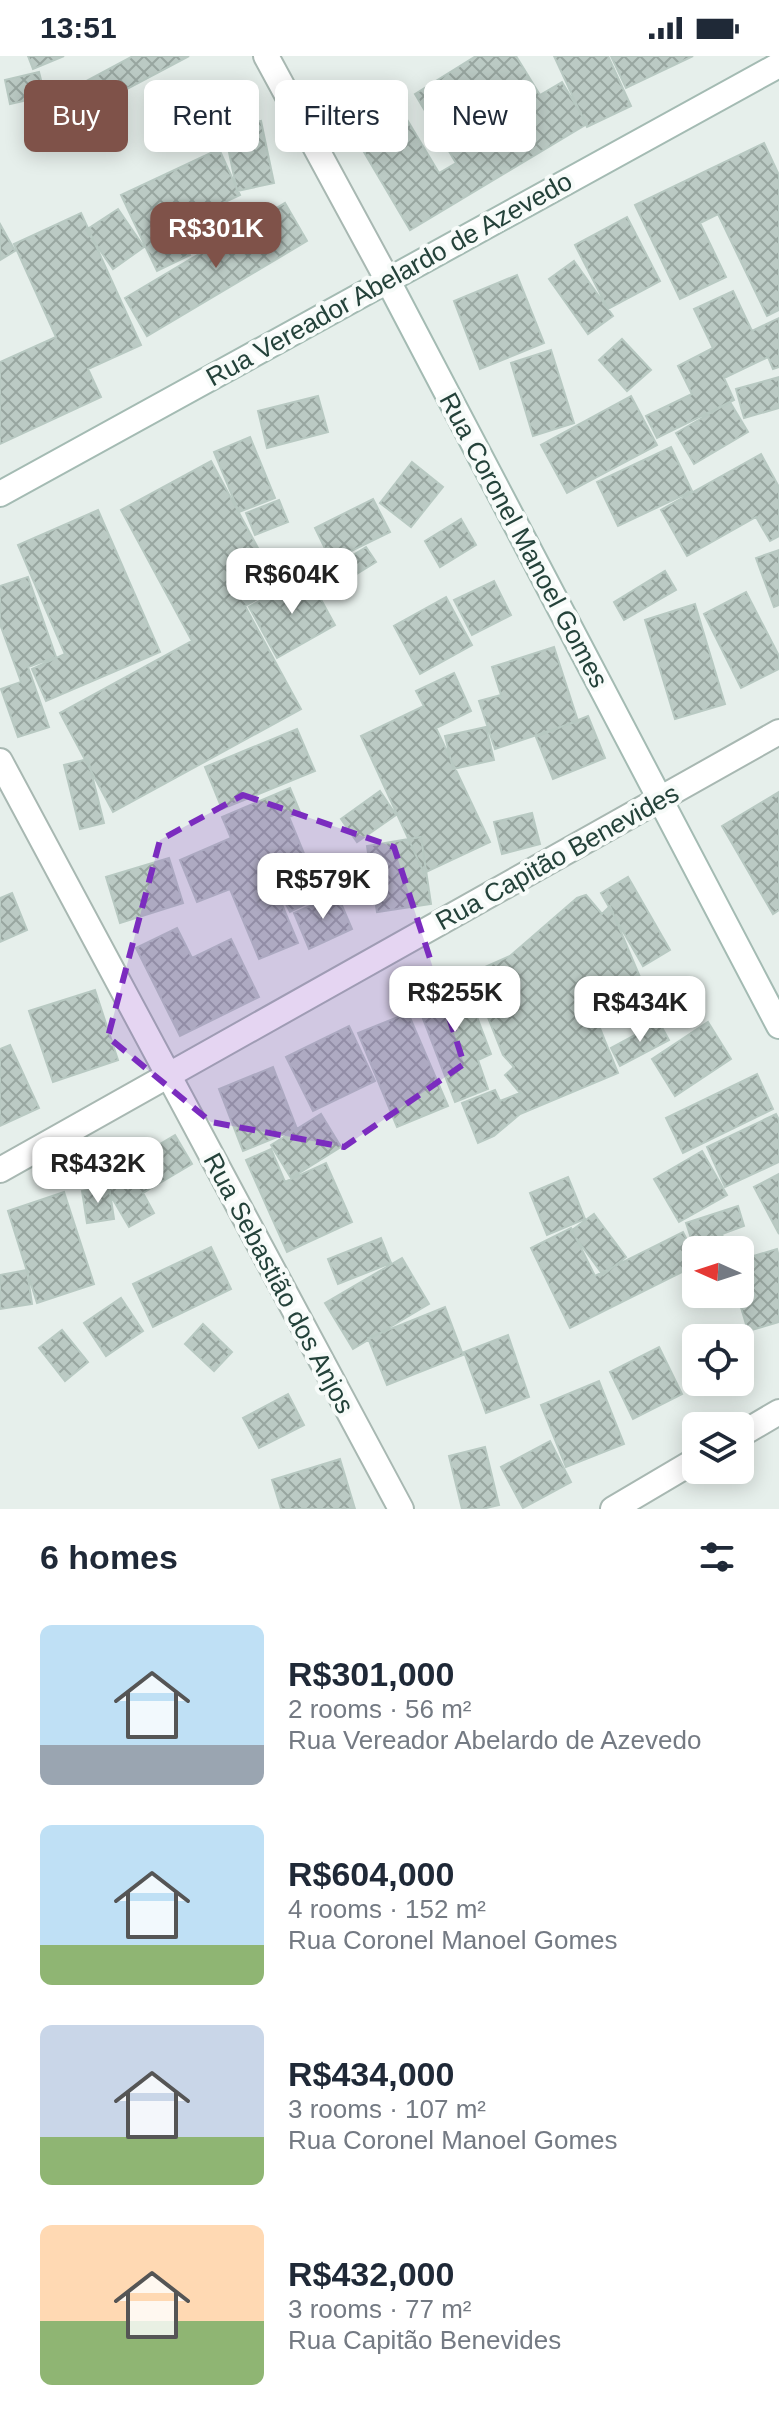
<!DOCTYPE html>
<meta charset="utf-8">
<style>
body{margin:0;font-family:Arial,sans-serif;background:#f6f6f7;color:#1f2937;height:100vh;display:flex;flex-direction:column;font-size:30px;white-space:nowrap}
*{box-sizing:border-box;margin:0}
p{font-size:26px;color:#747a83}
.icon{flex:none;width:44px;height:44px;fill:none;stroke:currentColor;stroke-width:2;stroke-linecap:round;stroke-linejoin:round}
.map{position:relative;height:1453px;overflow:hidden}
.details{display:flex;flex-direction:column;background:#fff;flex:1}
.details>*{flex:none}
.guide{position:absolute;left:24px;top:24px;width:732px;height:72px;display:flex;gap:16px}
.needle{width:52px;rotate:273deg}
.tools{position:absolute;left:682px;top:1180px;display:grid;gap:16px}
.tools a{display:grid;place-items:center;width:72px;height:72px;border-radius:12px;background:#fff;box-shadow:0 4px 20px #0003;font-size:40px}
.price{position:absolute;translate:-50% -68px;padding:0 18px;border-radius:16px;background:#fff;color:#222;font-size:26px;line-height:52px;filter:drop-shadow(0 2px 4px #0008)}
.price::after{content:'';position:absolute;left:50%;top:48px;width:24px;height:18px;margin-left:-12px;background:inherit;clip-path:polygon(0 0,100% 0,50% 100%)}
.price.selected{background:#7f5249;color:#fff}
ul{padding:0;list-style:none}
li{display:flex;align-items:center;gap:24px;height:200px;padding:0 40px}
li span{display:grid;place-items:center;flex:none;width:224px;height:160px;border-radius:12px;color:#555}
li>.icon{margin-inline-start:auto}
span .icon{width:96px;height:96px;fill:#fffc;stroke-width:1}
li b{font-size:34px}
h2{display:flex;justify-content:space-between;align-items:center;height:96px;padding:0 40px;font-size:34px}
.pill{padding:0 28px;border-radius:12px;background:#fff;box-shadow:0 4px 20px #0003;font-size:28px;line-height:72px}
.pill.selected{background:#7f5249;color:#fff}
.status{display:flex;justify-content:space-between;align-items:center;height:56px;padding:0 40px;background:#fff;direction:ltr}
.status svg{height:22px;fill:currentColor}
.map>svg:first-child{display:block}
</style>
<div class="status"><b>13:51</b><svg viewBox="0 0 49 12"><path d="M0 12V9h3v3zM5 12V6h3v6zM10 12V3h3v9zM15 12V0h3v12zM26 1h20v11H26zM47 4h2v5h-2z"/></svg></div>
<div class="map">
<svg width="779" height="1453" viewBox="0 0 779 1453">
<defs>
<pattern id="building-cross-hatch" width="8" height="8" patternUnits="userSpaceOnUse" patternTransform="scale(2)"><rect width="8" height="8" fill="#bbcac4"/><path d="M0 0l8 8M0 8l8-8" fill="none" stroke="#98a6a0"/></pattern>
</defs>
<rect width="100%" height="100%" fill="#e6efeb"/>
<path fill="url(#building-cross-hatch)" stroke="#b8c9c2" stroke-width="2" d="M28,0H64L33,13Z
M133,0H189L78,59L66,36Z
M476,0H516L540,39L562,26L587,68L410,174L341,57L387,30L439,117L456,107L415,38Z
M554,0H608L631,50L587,71Z
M611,0H693L626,32Z
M39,16L45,40L10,48L5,24Z
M261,65L274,127L237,135L224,72Z
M764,87L779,119V254L767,260L718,158L700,167L726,221L680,243L635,149Z
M219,93L240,139L176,169L190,199L157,215L121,139Z
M285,147L307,185L147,280L125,242Z
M118,153L144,191L113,213L86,174Z
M81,157L141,289L88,313L101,341L0,388V306L56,281L14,188Z
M627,161L660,225L608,253L575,189Z
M0,168L15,195L0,204Z
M574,205L613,260L588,278L549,223Z
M517,219L544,287L480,313L454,245Z
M733,235L752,275L779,262V311L773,313L768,301L724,322L734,344L657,382L646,360L692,338L678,310L713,292L694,253Z
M622,283L651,314L627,335L599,304Z
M551,294L574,367L533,380L511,307Z
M779,321V352L744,362L736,333Z
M318,340L328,376L267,392L258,355Z
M631,340L657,389L567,437L541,389Z
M730,346L748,376L694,408L676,377Z
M250,381L275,442L239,456L214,396Z
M671,391L692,435L618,470L597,426Z
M761,398L779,431V480L770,485L756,461L687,500L661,454Z
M211,405L279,531L245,550L301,653L113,756L60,657L192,585L121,454Z
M412,406L443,431L411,471L380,447Z
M373,443L390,476L331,505L315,472Z
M279,444L288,466L255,479L246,457Z
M98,454L160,596L46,645L32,613L65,598L18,489Z
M461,463L476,489L440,511L425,485Z
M366,491L376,506L326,537L316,522Z
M779,494V549L774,551L756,502Z
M665,515L676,534L624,564L614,546Z
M307,518L335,569L277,602L249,551Z
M28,521L56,601L28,611L49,671L18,681L1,633L21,626L0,568V530Z
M494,525L511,559L472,579L454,544Z
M746,536L779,600V613L741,632L704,558Z
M446,541L472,589L420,618L394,570Z
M695,548L725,648L675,663L645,564Z
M554,591L578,665L495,693L479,645L501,639L492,611Z
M454,617L471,655L436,672L490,786L424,817L361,680L424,650L416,635Z
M588,660L605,702L553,723L536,681Z
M486,671L494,704L453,713L445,680Z
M297,673L315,715L222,753L205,711Z
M88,703L104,767L80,773L64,709Z
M290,732L300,756L289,761L305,800L268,815L298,887L259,903L230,833L197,846L180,804L231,782L222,761Z
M380,735L396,759L357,786L341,763Z
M779,736V854L773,858L722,770Z
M532,757L540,788L502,798L494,766Z
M421,781L431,848L377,856L367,790Z
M169,802L183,847L120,867L106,821Z
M314,813L327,837L290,856L278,832Z
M628,821L670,894L643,910L601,837Z
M12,837L27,874L0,886V842Z
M337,838L352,873L309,893L294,857Z
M586,839L602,858L610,850L645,933L631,945L595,960L618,1017L520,1058L494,1080L478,1087L462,1047L495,1034L500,1045L520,1037L505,1019L514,1011L503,999L487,959L460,929L478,914L510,900L577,842Z
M177,872L192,902L231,883L259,941L180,980L136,892Z
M460,916L491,998L478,1004L488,1033L455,1046L412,934Z
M95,934L118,1004L53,1026L29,955Z
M408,957L448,1050L397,1071L358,977Z
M659,966L669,984L620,1010L611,992Z
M708,966L731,1003L675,1040L652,1003Z
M349,970L375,1025L313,1055L286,1001Z
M10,989L39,1052L0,1070V993Z
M273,1011L297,1073L243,1095L219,1033Z
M757,1018L773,1053L683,1097L666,1062Z
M321,1058L341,1091L291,1122L271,1089Z
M776,1058L779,1064V1106L725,1131L707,1091Z
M175,1079L192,1108L143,1137L154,1157L129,1171L101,1123Z
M271,1093L285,1126L326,1107L352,1166L287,1196L246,1104Z
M702,1095L727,1139L679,1166L654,1123Z
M779,1118V1178L754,1131Z
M568,1121L585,1163L547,1179L530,1137Z
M109,1130L114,1163L87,1167L82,1135Z
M64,1136L94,1228L37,1247L8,1155Z
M738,1150L744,1170L722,1178L726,1191L717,1194H696V1197L686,1167Z
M594,1158L626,1201L603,1219L571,1175Z
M571,1172L595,1220L683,1176L696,1202V1209L570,1272L531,1192Z
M381,1182L391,1207L338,1228L328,1203Z
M211,1191L231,1233L153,1271L133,1228Z
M777,1193L779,1201V1266L748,1275L737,1238H740V1204Z
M402,1202L429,1248L353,1293L325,1247Z
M27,1214L32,1248L0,1253V1219Z
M121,1242L143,1275L106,1300L84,1267Z
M445,1251L463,1299L387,1329L368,1282Z
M203,1268L232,1296L214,1315L185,1288Z
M62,1274L88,1306L65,1325L39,1292Z
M508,1279L529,1341L486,1357L464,1296Z
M659,1291L682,1338L633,1363L610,1316Z
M599,1325L624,1388L566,1411L541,1349Z
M288,1338L304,1369L259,1392L243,1362Z
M550,1385L571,1426L523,1452L501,1411Z
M485,1391L499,1449L482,1453H462L449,1400Z
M340,1403L355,1453H281L272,1424Z"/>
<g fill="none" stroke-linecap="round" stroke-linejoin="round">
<g stroke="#a8b8b2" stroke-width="28">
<path id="street" d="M266,0L387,223
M0,705L401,1453
M0,1114L779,676
M740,1379L779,1356
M613,1453L696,1404"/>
</g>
<g stroke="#a4bbb3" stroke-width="28">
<path id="secondary" d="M387,223L779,970
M0,438L779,9"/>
</g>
<use href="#street" stroke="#fff" stroke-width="24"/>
<use href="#secondary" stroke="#fff" stroke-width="24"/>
</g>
<path fill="#7b2cbf" fill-opacity="0.2" stroke="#7b2cbf" stroke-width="6" stroke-dasharray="16 10" stroke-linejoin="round" d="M243,739L394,791L464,1008L344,1091L211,1066L108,981L160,784Z"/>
<g text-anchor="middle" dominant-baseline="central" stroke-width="8" stroke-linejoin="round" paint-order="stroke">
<g font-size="26" fill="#24423a" stroke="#f7fbf9">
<text transform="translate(389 223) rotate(-29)">Rua Vereador Abelardo de Azevedo</text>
<text transform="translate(524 484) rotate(62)">Rua Coronel Manoel Gomes</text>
<text transform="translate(557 801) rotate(-29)">Rua Capitão Benevides</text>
<text transform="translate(279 1227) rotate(62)">Rua Sebastião dos Anjos</text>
</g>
</g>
</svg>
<div class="tools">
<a><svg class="needle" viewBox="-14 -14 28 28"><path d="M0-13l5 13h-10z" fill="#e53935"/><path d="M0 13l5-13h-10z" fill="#747a83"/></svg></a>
<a><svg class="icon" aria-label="locate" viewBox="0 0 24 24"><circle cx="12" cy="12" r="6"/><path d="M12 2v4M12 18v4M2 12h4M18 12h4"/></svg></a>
<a><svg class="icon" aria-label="layers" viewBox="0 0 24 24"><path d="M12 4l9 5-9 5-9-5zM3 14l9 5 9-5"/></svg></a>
</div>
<b class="price selected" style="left:216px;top:214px">R$301K</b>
<b class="price" style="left:292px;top:560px">R$604K</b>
<b class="price" style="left:323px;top:865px">R$579K</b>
<b class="price" style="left:455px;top:978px">R$255K</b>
<b class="price" style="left:640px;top:988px">R$434K</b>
<b class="price" style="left:98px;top:1149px">R$432K</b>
<div class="guide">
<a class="pill selected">Buy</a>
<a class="pill">Rent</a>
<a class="pill">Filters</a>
<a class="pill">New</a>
</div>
</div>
<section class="details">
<h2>6 homes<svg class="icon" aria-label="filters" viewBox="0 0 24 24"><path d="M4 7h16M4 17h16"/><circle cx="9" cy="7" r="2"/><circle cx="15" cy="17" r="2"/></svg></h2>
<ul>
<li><span style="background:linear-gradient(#bfe0f5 75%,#9aa5b1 0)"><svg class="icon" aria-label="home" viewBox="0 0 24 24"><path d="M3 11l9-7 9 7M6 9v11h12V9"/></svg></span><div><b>R$301,000</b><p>2 rooms · 56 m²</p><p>Rua Vereador Abelardo de Azevedo</p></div></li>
<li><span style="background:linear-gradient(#bfe0f5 75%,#8fb573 0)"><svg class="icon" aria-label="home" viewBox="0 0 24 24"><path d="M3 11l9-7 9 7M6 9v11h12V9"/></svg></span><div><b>R$604,000</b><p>4 rooms · 152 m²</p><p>Rua Coronel Manoel Gomes</p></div></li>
<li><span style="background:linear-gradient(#c9d6e8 70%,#8fb573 0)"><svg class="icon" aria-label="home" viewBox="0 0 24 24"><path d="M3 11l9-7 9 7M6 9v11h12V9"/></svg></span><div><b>R$434,000</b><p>3 rooms · 107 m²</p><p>Rua Coronel Manoel Gomes</p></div></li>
<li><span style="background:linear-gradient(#ffd9b3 60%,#8fb573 0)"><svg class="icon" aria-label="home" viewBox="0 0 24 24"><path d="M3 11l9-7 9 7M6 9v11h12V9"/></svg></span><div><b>R$432,000</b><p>3 rooms · 77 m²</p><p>Rua Capitão Benevides</p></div></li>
</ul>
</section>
